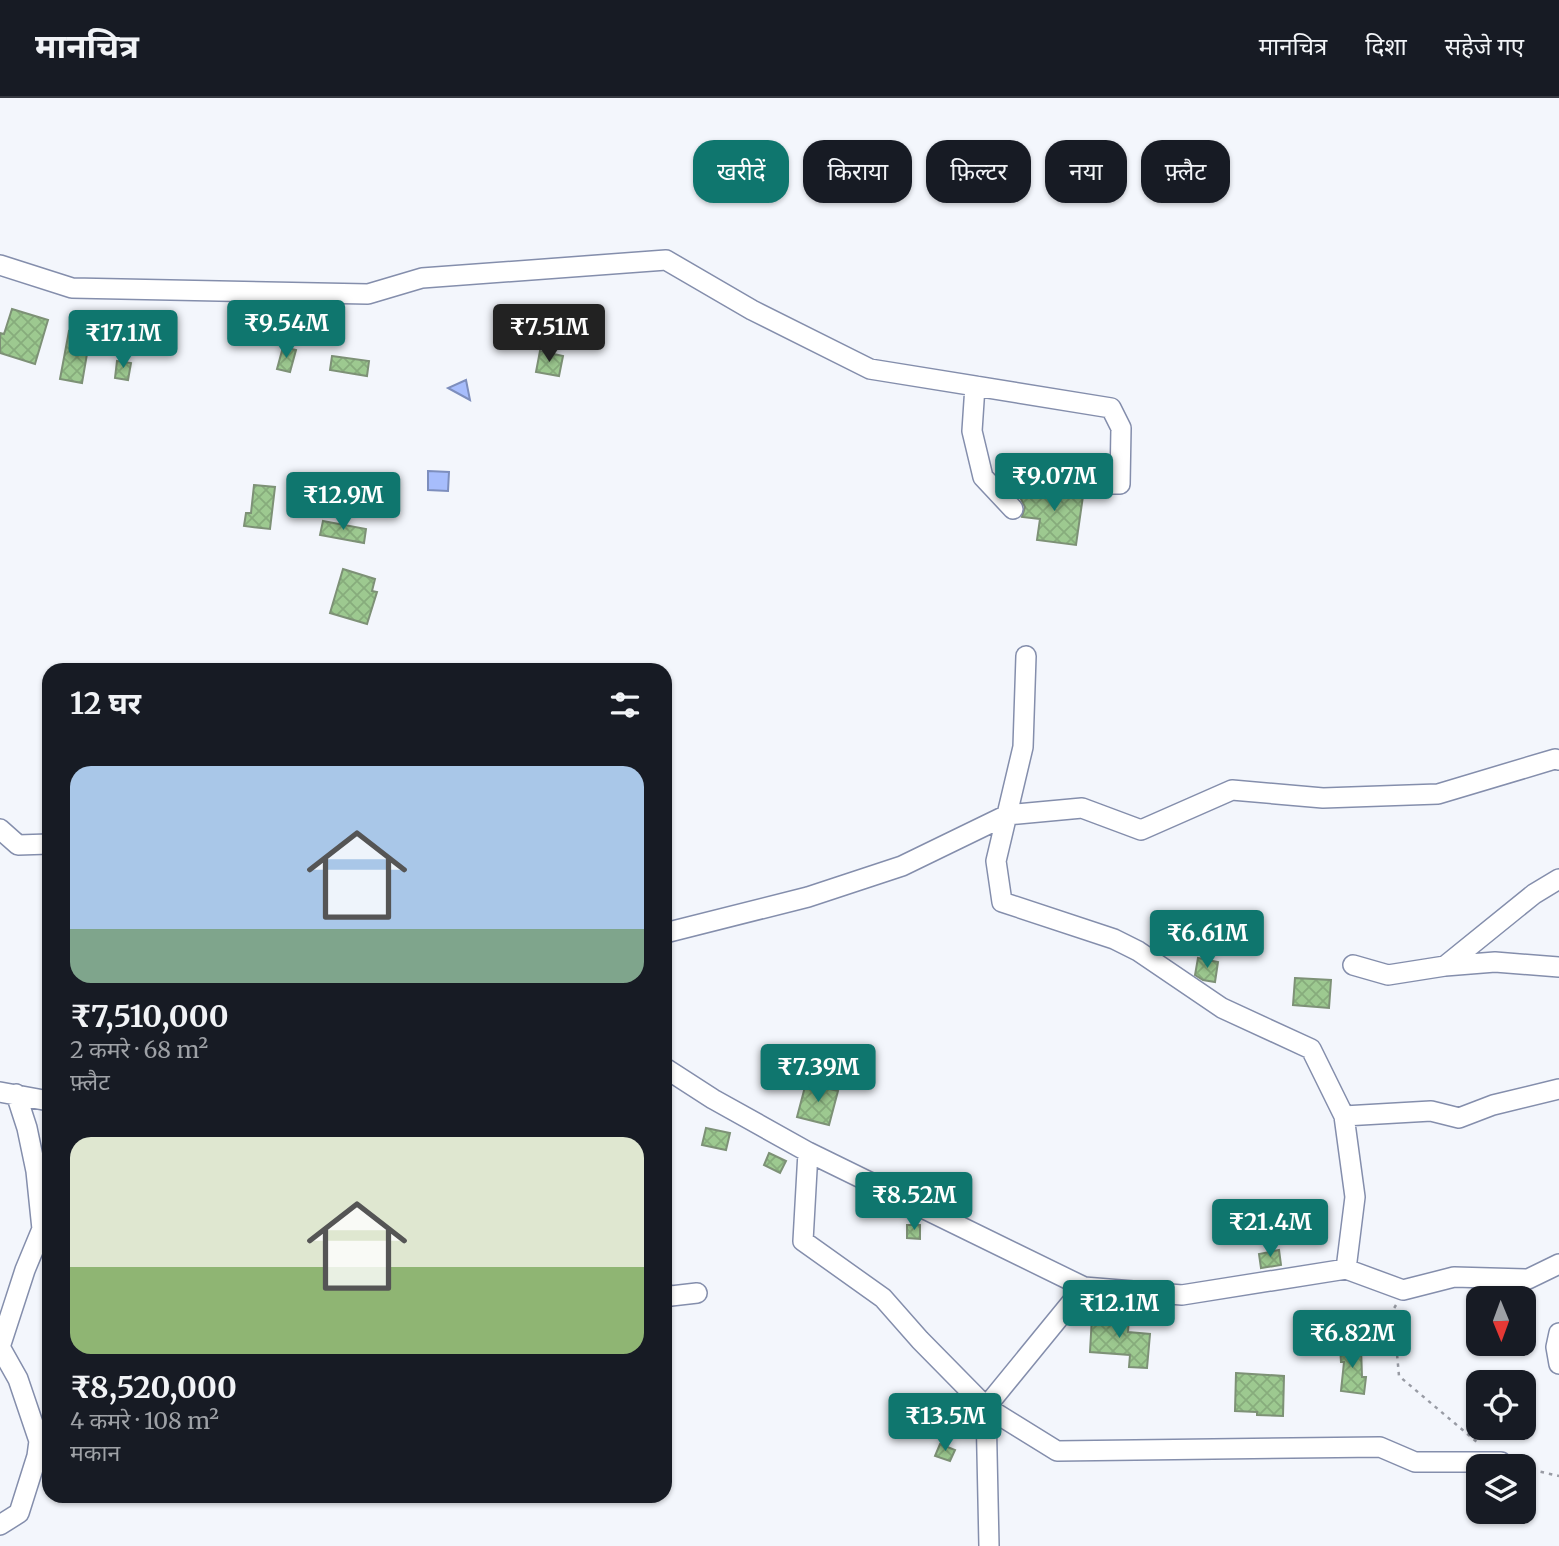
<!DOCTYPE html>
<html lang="hi">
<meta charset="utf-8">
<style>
body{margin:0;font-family:Merriweather,"Noto Sans Devanagari",serif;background:#20242c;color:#f1f3f6;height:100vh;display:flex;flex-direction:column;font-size:26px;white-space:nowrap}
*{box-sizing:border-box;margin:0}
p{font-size:23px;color:#9ea1a6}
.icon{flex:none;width:38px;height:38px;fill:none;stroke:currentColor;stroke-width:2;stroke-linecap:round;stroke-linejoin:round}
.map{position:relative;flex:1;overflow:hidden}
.panel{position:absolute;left:42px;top:565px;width:630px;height:840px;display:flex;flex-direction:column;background:#171b24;border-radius:21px;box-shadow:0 2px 5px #0004}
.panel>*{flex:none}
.banner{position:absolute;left:693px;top:42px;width:665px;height:63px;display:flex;gap:14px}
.needle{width:46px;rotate:179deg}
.tools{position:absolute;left:1466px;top:1188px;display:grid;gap:14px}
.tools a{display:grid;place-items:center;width:70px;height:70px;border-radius:14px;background:#171b24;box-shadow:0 2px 5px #0004;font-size:35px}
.price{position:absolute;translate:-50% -60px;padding:0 16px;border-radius:7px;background:#0f766e;color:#fff;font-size:23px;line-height:46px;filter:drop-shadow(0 2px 4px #0008)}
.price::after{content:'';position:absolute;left:50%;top:42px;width:21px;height:16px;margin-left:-10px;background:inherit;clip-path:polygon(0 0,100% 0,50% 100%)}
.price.on{background:#222;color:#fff}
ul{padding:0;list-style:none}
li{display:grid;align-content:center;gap:14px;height:371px;padding:0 28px}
li span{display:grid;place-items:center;height:217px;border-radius:21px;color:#555}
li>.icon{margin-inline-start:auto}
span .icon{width:126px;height:126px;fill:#fffc;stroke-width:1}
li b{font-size:30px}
h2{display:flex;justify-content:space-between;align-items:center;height:84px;padding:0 28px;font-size:30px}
.chip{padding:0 24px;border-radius:21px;background:#171b24;box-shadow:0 2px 5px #0004;font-size:24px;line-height:63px}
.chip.on{background:#0f766e;color:#fff}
header{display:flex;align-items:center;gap:42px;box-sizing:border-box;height:98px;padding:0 35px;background:#171b24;border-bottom:2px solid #363941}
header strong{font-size:33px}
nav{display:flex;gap:38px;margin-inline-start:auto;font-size:24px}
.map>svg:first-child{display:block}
</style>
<header>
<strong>मानचित्र</strong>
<nav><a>मानचित्र</a><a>दिशा</a><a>सहेजे गए</a></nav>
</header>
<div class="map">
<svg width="1559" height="1448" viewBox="0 0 1559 1448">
<defs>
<pattern id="building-cross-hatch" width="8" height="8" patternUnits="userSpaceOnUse" patternTransform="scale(1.75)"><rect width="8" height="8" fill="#9dc990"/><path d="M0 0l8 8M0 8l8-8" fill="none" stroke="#87ac7c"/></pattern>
</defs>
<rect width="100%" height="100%" fill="#f3f6fc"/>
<path fill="#a7bdfc" stroke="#7d8ebd" stroke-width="2" d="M466,282L470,302L448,290Z
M428,373L449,374L448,393L428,392Z"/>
<path fill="url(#building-cross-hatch)" stroke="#7d9176" stroke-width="2" d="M12,211L48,222L35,266L0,255V235L4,236Z
M116,216L138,222L135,235L113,230Z
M90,217L110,220L111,250H88L82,285L60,281L69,233L88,236Z
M283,249L296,252L290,274L277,271Z
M540,253L563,258L559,278L536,274Z
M332,258L369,263L367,278L330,272Z
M117,263L131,265L128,282L115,280Z
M1023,386L1075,393L1083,398L1076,447L1037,442L1040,421L1022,419L1025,409L1021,401Z
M254,387L275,389L270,431L244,428L246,415H251Z
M323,423L366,431L364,445L320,437Z
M343,471L375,481L372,493L377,494L367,526L330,515Z
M1198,860L1218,864L1215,884L1203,882L1195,877Z
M1295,880L1331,882L1329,910L1293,907Z
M806,985L838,993L829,1027L797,1019Z
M706,1030L730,1035L726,1052L702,1047Z
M769,1055L786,1063L780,1075L764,1067Z
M907,1127H920V1141L907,1140Z
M1279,1152L1281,1167L1261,1170L1259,1156Z
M1092,1218L1129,1220L1128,1234L1150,1236L1147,1270L1129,1269L1130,1257L1090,1254Z
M1361,1248L1362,1279H1366L1364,1296L1341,1293L1344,1264H1341L1340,1249Z
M1236,1275L1284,1278L1283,1318L1257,1317V1314L1235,1313Z
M940,1346L955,1352L950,1363L935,1358Z"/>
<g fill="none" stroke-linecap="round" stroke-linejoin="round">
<g stroke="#848eac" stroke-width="22">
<path id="minor" d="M0,167L72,190L368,196L422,180L666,162L752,212L870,271L1111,310L1121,330L1120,386H1084
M975,288L972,333L983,379L1013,411
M1026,558L1023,649L996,763L1002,804L1114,841L1138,853L1222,910L1311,951L1344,1018L1355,1099L1346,1171L1182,1197L1084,1189L986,1309L1057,1353L1380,1349L1415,1364H1501
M0,731L18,747L49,746
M665,835L808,799L902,768L1007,717L1082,710L1141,732L1232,692L1323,700L1438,696L1555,661L1559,662
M1353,867L1388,877L1445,868L1534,796L1559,781
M1445,868L1495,864L1559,869
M665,970L713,1001L808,1054L803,1143L883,1200L920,1242L986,1309L989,1448
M0,994L49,1003
M1344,1018L1431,1013L1459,1020L1493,1007L1559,991
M808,1054L1084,1189
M1346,1171L1403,1192L1454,1179L1528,1181L1559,1166
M665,1196L671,1198L697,1195
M1559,1235L1556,1249L1559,1266
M0,1427L19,1415L37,1358L39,1343L18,1281L0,1249L25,1172L42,1131L36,1073L27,1030L16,996"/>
</g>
<path stroke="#989ba4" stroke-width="2.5" stroke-dasharray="3.5 5" stroke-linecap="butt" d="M1396,1207L1393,1212L1399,1278L1478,1345
M1524,1370L1559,1378"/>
<use href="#minor" stroke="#fff" stroke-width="19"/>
</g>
</svg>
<div class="tools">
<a><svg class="needle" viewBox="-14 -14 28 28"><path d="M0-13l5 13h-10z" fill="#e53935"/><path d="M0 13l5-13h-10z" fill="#9ea1a6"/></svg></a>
<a><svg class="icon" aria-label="locate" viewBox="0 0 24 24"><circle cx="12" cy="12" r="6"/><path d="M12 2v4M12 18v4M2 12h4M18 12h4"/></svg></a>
<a><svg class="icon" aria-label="layers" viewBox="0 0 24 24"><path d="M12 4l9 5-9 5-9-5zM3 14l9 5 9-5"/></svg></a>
</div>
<b class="price" style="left:286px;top:262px">₹9.54M</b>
<b class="price on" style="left:549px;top:266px">₹7.51M</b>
<b class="price" style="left:123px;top:272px">₹17.1M</b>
<b class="price" style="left:1054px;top:415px">₹9.07M</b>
<b class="price" style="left:343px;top:434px">₹12.9M</b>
<b class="price" style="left:1207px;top:872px">₹6.61M</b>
<b class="price" style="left:818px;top:1006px">₹7.39M</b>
<b class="price" style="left:914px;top:1134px">₹8.52M</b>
<b class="price" style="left:1270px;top:1161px">₹21.4M</b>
<b class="price" style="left:1119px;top:1242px">₹12.1M</b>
<b class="price" style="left:1352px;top:1272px">₹6.82M</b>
<b class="price" style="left:945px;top:1355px">₹13.5M</b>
<div class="banner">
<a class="chip on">खरीदें</a>
<a class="chip">किराया</a>
<a class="chip">फ़िल्टर</a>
<a class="chip">नया</a>
<a class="chip">फ़्लैट</a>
</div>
<section class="panel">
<h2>12 घर<svg class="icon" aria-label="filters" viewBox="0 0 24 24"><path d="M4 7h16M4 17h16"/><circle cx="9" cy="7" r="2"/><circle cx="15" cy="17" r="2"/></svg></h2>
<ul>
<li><span style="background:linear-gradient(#a9c7e8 75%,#7fa58c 0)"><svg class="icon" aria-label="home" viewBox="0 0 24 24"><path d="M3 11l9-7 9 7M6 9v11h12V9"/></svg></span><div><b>₹7,510,000</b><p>2 कमरे · 68 m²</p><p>फ़्लैट</p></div></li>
<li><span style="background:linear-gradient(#dfe7d0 60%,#8fb573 0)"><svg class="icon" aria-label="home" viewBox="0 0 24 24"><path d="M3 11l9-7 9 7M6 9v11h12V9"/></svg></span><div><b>₹8,520,000</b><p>4 कमरे · 108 m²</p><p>मकान</p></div></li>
</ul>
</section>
</div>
